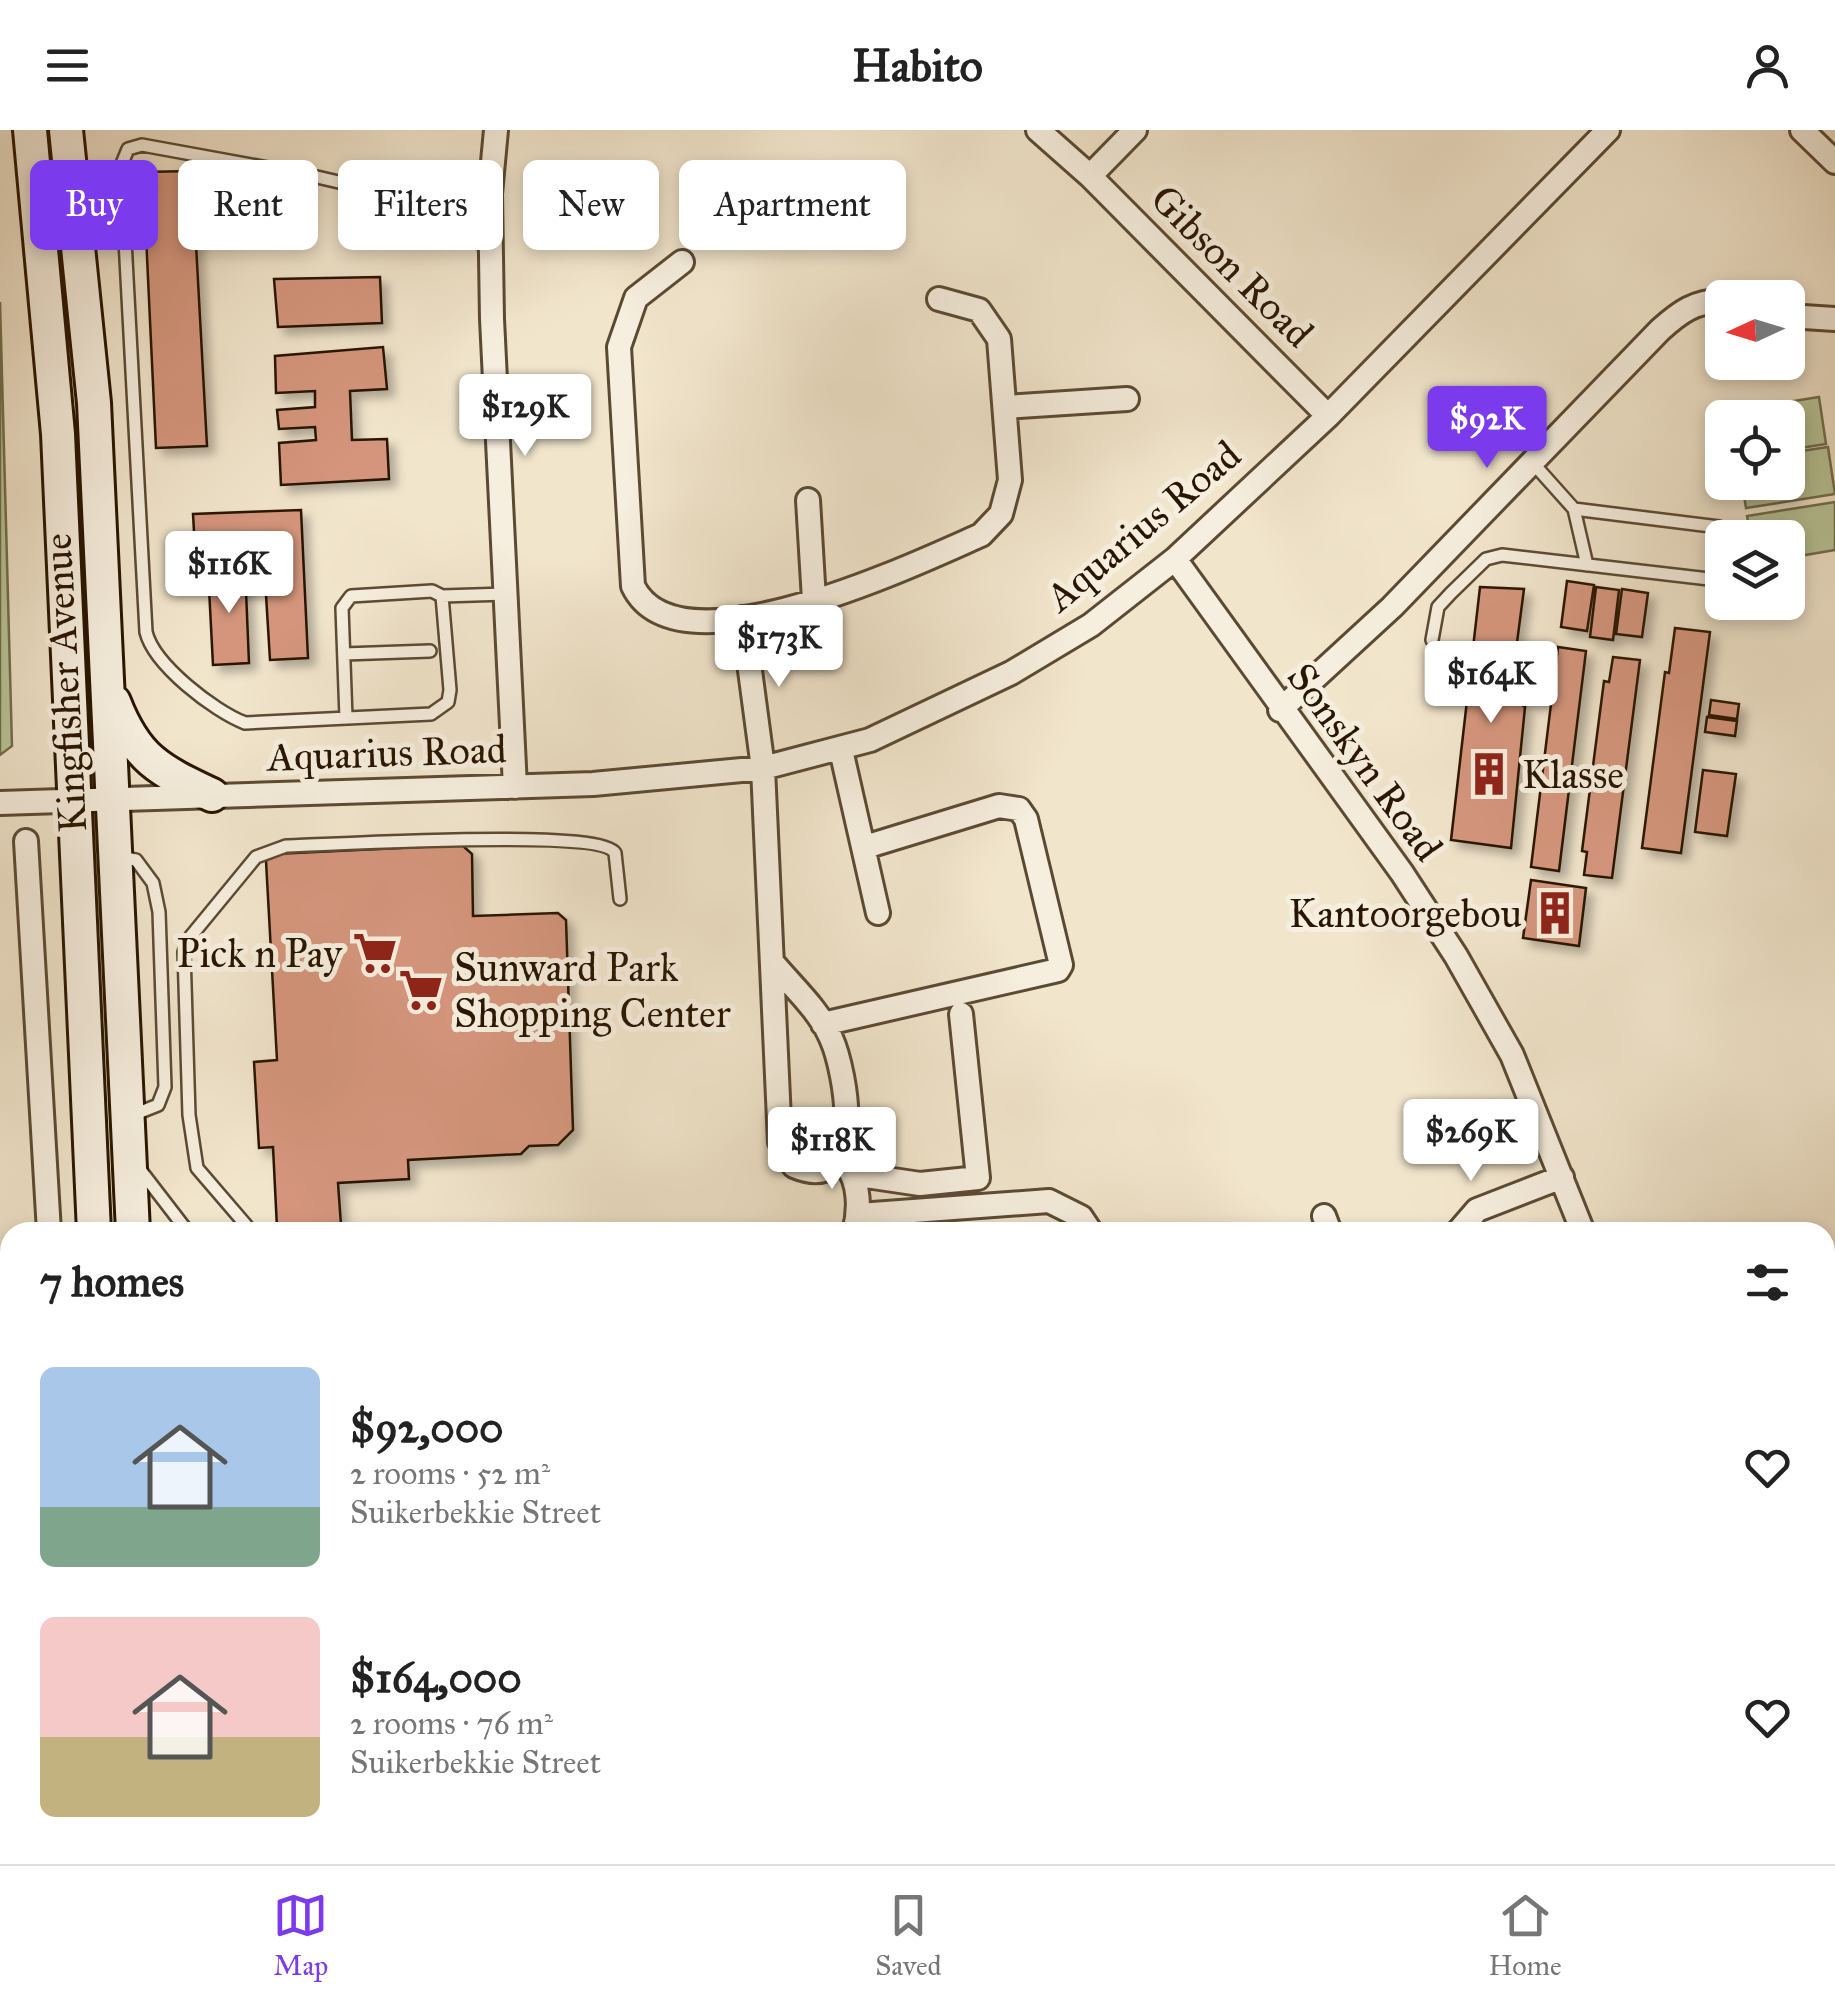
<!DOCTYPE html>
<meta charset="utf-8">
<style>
body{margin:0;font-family:"IM FELL Great Primer",serif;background:#f6f6f6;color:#222;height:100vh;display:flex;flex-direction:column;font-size:38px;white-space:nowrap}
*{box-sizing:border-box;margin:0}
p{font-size:32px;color:#767676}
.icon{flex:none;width:55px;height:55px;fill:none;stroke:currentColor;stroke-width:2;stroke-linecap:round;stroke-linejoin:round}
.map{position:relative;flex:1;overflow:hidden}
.details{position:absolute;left:0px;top:1092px;width:1835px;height:642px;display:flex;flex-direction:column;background:#fff;border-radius:30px 30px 0 0;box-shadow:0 5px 15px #0003}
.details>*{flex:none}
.banner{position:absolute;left:30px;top:30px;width:1000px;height:90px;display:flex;gap:20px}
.needle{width:65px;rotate:266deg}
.fabs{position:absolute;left:1705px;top:150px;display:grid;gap:20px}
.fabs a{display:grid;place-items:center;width:100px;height:100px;border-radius:15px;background:#fff;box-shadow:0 5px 15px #0003;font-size:50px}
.price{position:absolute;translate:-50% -85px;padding:0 22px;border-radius:10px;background:#fff;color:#222;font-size:32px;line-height:65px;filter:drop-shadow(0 2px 5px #0008)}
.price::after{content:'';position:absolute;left:50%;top:60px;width:30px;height:22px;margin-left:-15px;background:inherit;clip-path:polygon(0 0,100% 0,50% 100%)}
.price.on{background:#7c3aed;color:#fff}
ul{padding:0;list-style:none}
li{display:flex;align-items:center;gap:30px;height:250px;padding:0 40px}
li span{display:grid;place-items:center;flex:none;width:280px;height:200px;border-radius:15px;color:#555}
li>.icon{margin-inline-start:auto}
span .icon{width:120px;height:120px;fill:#fffc;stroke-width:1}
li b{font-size:42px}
h2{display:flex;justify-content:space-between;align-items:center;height:120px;padding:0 40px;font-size:42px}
.chip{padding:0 35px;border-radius:15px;background:#fff;box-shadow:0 5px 15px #0003;font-size:35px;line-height:90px}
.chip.on{background:#7c3aed;color:#fff}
header{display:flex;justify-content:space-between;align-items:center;height:130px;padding:0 40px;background:#fff;font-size:45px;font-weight:700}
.menu{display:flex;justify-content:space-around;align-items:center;height:140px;border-top:2px solid #e0e0e0;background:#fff;font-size:28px;color:#767676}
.menu a{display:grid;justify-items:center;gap:5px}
.menu .on{color:#7c3aed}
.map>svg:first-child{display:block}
</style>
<header><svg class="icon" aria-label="menu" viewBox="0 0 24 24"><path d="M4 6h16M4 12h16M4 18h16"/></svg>Habito<svg class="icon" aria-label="person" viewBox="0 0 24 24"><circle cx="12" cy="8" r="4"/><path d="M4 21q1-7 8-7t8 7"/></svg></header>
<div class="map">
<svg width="1835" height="1734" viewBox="0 0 1835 1734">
<defs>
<filter id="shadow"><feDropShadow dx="7" dy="7" stdDeviation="5" flood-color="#0004"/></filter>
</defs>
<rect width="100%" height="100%" fill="#f1e5cc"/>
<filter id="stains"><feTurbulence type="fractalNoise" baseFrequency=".002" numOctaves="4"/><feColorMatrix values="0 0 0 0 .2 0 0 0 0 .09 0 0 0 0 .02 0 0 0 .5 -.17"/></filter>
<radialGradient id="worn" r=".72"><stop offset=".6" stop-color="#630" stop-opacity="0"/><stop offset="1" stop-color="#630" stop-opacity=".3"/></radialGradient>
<path fill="#b8c599" stroke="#706e4c" stroke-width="2.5" d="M0,172L12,616L0,625Z
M1819,267L1826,314L1788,320V288L1731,287L1730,281Z
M1828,317L1835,364L1746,378L1742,353L1788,352V323Z
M1835,372V420L1788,428V408L1751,407L1747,386Z"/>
<path fill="#d4957c" stroke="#291600" stroke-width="2.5" filter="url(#shadow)" d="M192,41L207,316L156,318L143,42Z
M380,147L382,193L278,197L274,149Z
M383,217L387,259L350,261L352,310L387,309L389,349L281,355L279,313L316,310L315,297L279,299L277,280L315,277V261L276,263L275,226Z
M301,380L308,528L270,530L263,416L195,419L193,384Z
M245,437L249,533L213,535L208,439Z
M1567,451L1594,455L1587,501L1561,497Z
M1480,457L1524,459L1510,566L1525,577L1511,718L1451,710Z
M1596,457L1619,460L1613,510L1590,507Z
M1622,459L1648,463L1642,507L1616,504Z
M1675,498L1710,502L1681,723L1642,718L1665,542L1669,543Z
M1558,517L1586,521L1559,741L1531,737Z
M1613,527L1640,530L1612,748L1584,745L1587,722L1582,721L1604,551L1609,552Z
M1711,570L1739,574L1737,589L1709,585Z
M1707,587L1737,591L1735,606L1705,602Z
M1703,640L1736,644L1727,706L1695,702Z
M462,715L472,724L473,786L558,783L566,790L573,1000L558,1015L529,1016L521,1024L408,1030L409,1049L338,1053L341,1095L277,1098L273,1017L259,1018L254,932L277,930L266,731L274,724Z
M1531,750L1586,758L1579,816L1523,808Z"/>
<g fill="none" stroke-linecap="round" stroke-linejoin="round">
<g stroke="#5b4a33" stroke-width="16">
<path id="lane" d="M1532,332L1574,379L1587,435
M1574,379L1719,397
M442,466L450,560L448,572L431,584L245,593C214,581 154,535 146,502L121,36L128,19L142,15L317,47L490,87
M1432,510L1438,477L1451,463L1486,429L1502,425L1709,449
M344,524L430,521
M346,588L342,478L351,466L432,461L442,466L506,464
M120,727L136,730L153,753L159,782L165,957L158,975L133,985
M138,1037L188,1102
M252,1102L197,1038L189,985L184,822L191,806L256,727L286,716C330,715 600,698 615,723L620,769"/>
</g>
<g stroke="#5b4a33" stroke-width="28">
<path id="street" d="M496,0L490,64L492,189L515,657
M1038,0L1090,46L1328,286
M1802,0L1835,32
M1090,46L1135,0
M682,132L636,168L619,217L633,456C677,548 915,434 981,405L1001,384L1010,350L999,209L979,180L939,169
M1788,186L1835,189
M1006,277L1127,269
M808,370L814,470
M1175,429L1402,743L1456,826L1512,925L1583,1102
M743,488L763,638L780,1012L794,1036C869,1068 846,941 831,908C819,880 792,856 773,833
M1280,580L1392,477L1660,200C1680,182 1695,171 1722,171
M841,620L878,783
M0,673L593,654L763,638L870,610L1011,543L1091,495L1175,429L1328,286L1608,0
M26,711L49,1102
M823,894L1058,840L1061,835L1026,689L1019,679L999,676L865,717
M846,1035C860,1052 860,1081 854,1102
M853,1044L920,1054L978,1048L961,884
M859,1085L1049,1071L1081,1087L1091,1102
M1324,1086L1330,1102
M1458,1102L1477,1080L1562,1047
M1825,1470L1835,1468
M79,1725L80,1734
M350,1725V1734
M557,1725L558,1734
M799,1725L824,1734
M1076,1725L1083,1734
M1271,1725L1273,1734
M1449,1725L1452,1734
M1641,1725L1644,1734
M1798,1725L1800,1734"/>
</g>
<g stroke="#291600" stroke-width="38">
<path id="secondary" d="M30,0L58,304L94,1102
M66,0L94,273L133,1102
M114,572C136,629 159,640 212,665
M121,1725V1734
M156,1734L157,1725"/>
</g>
<use href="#lane" stroke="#f6eede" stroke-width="11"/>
<use href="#street" stroke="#f6eede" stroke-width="22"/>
<use href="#secondary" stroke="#f6eede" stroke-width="32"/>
</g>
<defs>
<g id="building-bare" transform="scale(3.45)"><path d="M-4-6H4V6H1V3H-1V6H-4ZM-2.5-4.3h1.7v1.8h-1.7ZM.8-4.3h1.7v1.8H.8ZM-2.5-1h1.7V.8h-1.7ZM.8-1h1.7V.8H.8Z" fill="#8f2418" stroke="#f6eede" stroke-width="2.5" paint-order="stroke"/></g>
<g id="supermarket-bare" transform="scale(3.45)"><path d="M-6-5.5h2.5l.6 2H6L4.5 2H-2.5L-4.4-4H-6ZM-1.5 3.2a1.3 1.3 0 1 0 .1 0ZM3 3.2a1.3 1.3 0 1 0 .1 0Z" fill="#8f2418" stroke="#f6eede" stroke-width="2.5" paint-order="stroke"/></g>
</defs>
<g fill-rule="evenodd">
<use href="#building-bare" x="1489" y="644"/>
<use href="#building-bare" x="1555" y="783"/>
<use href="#supermarket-bare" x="375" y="823"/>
<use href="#supermarket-bare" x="421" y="860"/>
</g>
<g text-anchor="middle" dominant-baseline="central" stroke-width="10" stroke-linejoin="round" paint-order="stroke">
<g font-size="40" fill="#291600" stroke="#f6eede">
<text transform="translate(1232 136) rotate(45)">Gibson Road</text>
<text transform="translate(1143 396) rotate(-40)">Aquarius Road</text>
<text transform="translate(65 553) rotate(-93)">Kingfisher Avenue</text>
<text transform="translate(387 623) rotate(-2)">Aquarius Road</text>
<text transform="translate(1365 632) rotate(54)">Sonskyn Road</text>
</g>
<g font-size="40" fill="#291600" stroke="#f6eede" text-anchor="start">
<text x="1522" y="644">Klasse</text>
<text x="1522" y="783" text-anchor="end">Kantoorgebou</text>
<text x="342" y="823" text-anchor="end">Pick n Pay</text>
<text x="454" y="837">Sunward Park<tspan x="454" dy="46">Shopping Center</tspan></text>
</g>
</g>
<rect width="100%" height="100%" filter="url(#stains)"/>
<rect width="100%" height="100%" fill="url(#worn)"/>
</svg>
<div class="fabs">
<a><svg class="needle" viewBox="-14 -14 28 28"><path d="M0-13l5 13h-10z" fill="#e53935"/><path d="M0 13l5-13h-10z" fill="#767676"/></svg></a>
<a><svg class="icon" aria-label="locate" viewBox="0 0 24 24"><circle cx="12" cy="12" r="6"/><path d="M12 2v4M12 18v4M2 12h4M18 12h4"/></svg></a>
<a><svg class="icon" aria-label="layers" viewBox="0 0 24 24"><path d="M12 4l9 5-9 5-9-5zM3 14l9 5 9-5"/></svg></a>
</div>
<b class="price" style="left:525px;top:329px">$129K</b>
<b class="price on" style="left:1487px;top:341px">$92K</b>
<b class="price" style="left:229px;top:486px">$116K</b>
<b class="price" style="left:779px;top:560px">$173K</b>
<b class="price" style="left:1491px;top:596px">$164K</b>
<b class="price" style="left:1471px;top:1054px">$269K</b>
<b class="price" style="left:832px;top:1062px">$118K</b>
<div class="banner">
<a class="chip on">Buy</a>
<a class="chip">Rent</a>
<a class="chip">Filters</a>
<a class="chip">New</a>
<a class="chip">Apartment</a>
</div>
<section class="details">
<h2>7 homes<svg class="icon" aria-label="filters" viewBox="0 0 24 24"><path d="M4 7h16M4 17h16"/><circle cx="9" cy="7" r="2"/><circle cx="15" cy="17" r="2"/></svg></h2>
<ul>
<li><span style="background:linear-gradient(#a9c7e8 70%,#7fa58c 0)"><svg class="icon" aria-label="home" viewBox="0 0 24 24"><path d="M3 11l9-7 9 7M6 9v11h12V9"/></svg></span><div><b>$92,000</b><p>2 rooms · 52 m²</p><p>Suikerbekkie Street</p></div><svg class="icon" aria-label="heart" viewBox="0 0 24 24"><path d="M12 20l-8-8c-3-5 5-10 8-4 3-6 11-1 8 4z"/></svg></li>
<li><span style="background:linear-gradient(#f6c9c9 60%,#c2b280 0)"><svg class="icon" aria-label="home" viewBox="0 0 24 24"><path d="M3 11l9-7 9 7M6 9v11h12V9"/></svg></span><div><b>$164,000</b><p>2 rooms · 76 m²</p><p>Suikerbekkie Street</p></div><svg class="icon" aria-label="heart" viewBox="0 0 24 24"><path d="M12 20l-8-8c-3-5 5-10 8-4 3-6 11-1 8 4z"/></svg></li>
</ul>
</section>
</div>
<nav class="menu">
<a class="on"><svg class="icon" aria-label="map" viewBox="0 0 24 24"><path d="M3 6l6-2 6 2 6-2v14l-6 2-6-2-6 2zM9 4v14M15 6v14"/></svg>Map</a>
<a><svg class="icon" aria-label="saved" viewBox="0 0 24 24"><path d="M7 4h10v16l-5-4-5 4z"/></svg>Saved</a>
<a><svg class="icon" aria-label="home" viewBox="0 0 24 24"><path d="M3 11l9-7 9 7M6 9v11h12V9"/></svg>Home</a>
</nav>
